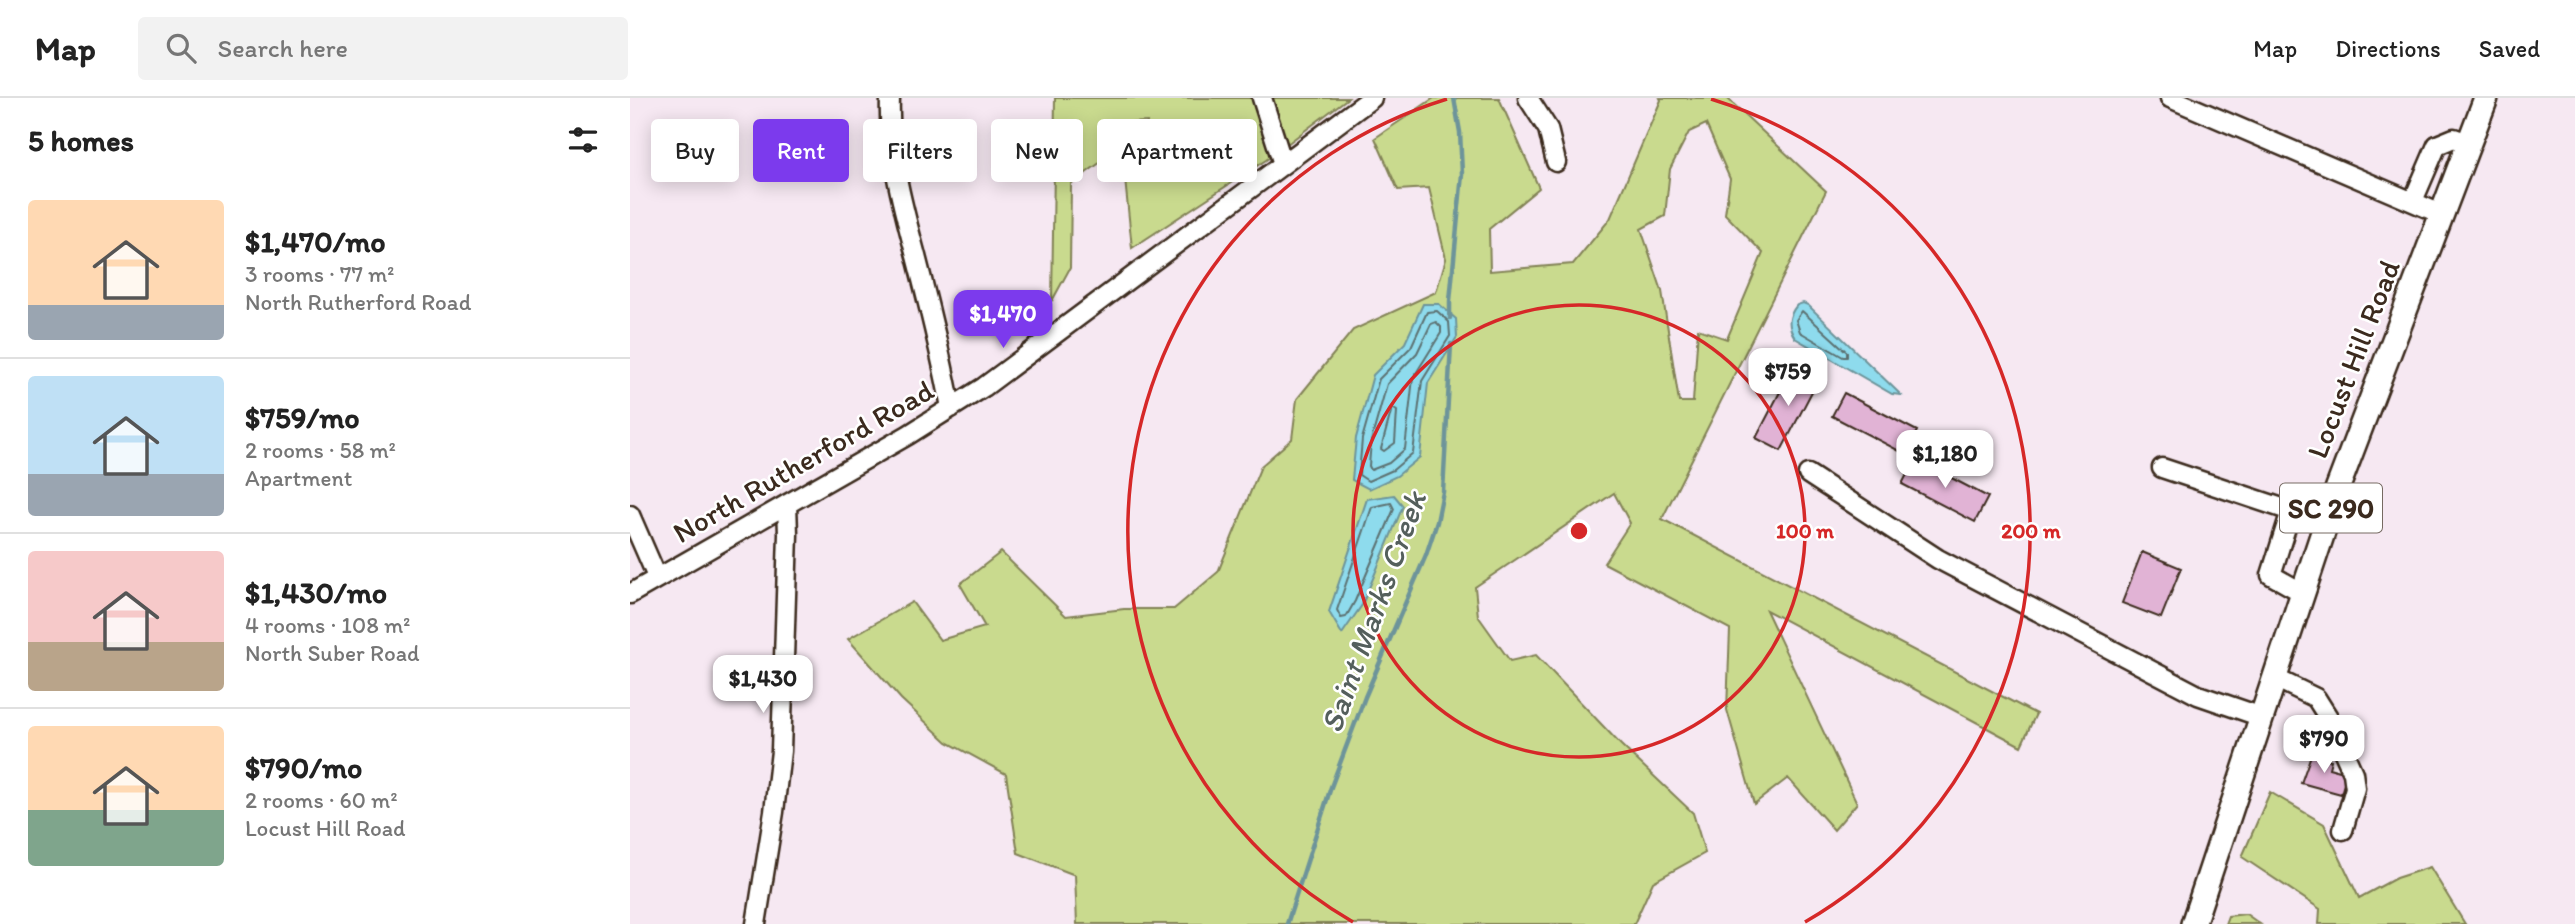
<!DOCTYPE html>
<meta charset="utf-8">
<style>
body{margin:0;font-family:Itim,sans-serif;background:#f2f2f2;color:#222;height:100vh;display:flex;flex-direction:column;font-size:26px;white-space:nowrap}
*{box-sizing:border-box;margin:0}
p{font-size:23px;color:#767676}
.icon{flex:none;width:38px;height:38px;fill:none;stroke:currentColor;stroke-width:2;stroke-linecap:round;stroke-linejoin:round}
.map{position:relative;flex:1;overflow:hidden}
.drawer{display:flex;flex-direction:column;background:#fff;width:630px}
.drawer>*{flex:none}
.banner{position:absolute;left:21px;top:21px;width:665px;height:63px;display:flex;gap:14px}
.price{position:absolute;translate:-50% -60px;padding:0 16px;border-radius:14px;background:#fff;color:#222;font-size:23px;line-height:46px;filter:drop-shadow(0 2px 4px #0008)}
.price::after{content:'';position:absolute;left:50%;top:42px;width:21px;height:16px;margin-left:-10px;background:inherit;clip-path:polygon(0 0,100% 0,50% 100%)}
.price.current{background:#7c3aed;color:#fff}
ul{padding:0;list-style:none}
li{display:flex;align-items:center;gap:21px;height:175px;padding:0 28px}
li+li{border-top:2px solid #e0e0e0}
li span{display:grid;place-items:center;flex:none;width:196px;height:140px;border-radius:7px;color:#555}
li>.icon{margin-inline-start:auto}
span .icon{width:84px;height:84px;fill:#fffc;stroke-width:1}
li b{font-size:30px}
h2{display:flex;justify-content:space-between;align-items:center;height:84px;padding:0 28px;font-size:30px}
.chip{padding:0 24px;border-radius:7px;background:#fff;box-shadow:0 4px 18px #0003;font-size:24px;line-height:63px}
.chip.current{background:#7c3aed;color:#fff}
header{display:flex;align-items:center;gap:42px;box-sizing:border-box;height:98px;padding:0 35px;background:#fff;border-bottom:2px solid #e0e0e0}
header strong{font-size:33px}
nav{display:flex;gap:38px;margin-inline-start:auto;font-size:24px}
.search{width:490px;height:63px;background:#f2f2f2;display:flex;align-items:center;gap:18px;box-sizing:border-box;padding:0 24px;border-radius:7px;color:#767676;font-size:26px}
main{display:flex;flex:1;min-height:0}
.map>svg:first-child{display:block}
</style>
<header>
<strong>Map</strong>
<div class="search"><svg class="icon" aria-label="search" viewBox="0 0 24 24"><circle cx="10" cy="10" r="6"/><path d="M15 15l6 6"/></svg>Search here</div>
<nav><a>Map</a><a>Directions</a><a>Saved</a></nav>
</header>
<main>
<section class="drawer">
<h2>5 homes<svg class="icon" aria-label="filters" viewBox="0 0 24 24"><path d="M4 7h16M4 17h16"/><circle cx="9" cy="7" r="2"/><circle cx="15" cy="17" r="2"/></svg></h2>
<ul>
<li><span style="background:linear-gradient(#ffd9b3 75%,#9aa5b1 0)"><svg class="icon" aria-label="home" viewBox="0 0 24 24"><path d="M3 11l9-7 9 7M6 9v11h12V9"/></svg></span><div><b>$1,470/mo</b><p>3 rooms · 77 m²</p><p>North Rutherford Road</p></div></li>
<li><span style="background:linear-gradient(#bfe0f5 70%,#9aa5b1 0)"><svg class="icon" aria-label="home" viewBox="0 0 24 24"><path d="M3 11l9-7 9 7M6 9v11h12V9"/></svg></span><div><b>$759/mo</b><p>2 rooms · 58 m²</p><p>Apartment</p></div></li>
<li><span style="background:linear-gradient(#f6c9c9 65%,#b9a48a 0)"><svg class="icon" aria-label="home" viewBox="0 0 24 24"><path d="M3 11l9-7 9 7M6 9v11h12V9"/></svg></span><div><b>$1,430/mo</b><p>4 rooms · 108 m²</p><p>North Suber Road</p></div></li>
<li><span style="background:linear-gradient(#ffd9b3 60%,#7fa58c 0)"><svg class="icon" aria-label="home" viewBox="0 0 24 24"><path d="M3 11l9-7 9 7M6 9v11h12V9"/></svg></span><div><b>$790/mo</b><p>2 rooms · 60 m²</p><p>Locust Hill Road</p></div></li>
</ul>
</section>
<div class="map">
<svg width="1945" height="826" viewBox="0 0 1945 826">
<rect width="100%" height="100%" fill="#f6e8f2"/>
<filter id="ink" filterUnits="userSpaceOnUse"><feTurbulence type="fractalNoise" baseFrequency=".0143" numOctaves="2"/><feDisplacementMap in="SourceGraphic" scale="14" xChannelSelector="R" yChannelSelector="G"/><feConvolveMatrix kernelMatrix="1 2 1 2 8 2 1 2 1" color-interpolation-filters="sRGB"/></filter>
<g filter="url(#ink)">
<path fill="#c9da8e" stroke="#828256" stroke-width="2" fill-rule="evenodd" d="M425,0H718L636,62L502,150L495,81L513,72L517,24L480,26L471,64L441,86L440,170L422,203Z
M804,0H869L909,90L859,131L860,173L943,166L980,121L1031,2L1030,0H1097L1196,93L1032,421L1406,616L1391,648L1136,512L1227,705L1204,732L1158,680L1124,706L1097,612L1100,531L974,465L1000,425L984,395L845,489L848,518L880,563L906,557L991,647L1063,715L1075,755L1023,784L1004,826H447L445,777L388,755L376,676L317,644L271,601L218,541L282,504L310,542L355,529L330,486L371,454L436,518L494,511H544L588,474L631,368L662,341L667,301L723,232L806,194L816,161L799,90L768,92L745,40ZM1076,26L1100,81L1095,116L1133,155L1097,241L1068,231L1063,304H1049L1032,193L1011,131L1035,118L1040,71L1059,34Z
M1640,694L1694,726L1729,800L1766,780L1800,769L1835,826H1689L1690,811L1612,759Z
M1616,816L1630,826H1595L1598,818Z"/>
<path fill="#8edbed" stroke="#6d949a" stroke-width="2" d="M1173,205L1178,207L1271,297L1262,296L1165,240C1157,228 1158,218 1167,207Z
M793,206H809L826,221L827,239L798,285L790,359L767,378L739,391L722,382L726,340L743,277L775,245Z
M764,397L773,408L732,507L712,536L699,514L737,401Z"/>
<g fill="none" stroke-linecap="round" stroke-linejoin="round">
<path stroke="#5c7171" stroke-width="2" d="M807,213L819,224L820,238L792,283L783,355L763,372L738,383L729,377L732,341L749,281L781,249L797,214Z
M1172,213L1217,254V259H1213L1170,234L1166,222Z
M806,224L811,229V235L783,280L775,351L759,365L741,372L739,368L741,343L757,286L787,255L801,226Z
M762,310L767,313L765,345L754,353L751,351Z
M761,405L764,411L725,503L716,519L711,520L707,512L742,409Z"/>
<path stroke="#6d949a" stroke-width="4.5" d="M820,220V203L832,76L830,34L824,0
M657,826L701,689L735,599L796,457L807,424L813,394L821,246"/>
</g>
<path fill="#e1b3d5" stroke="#3b2a1e" stroke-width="2" d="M1164,267L1189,280L1151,353L1126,340Z
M1214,295L1287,333L1275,356L1202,318Z
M1285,361L1358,399L1345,424L1272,386Z
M1512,454L1551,470L1531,520L1492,505Z
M1681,657L1701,662L1699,670L1717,675L1711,696L1671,685Z"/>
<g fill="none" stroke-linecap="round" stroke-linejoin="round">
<g stroke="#3b2a1e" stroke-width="23">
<path id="minor" d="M260,0C258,55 272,106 286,158C299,209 312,259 321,310
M632,0L653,66
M898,0L918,31L926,64
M1540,0L1811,116
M1783,103L1807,47L1824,40L1838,45
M1532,370L1661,413
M1178,376L1308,461L1568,597L1632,619
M0,417L27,479
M1673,495L1641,477L1661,413L1696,425
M0,496L278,337L354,289L742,0
M1645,580L1686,600L1698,619L1723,675L1725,690L1713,732
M126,826L144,714L151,653L158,436L157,406"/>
</g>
<g stroke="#3b2a1e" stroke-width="28">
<path id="major" d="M1563,826L1708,389L1856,0"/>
</g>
<use href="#minor" stroke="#fff" stroke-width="18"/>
<use href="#major" stroke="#fff" stroke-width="23"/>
</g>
</g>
<g fill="none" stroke="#d62828" stroke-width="3.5">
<circle cx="949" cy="433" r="226"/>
<path d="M723 824A452 452 0 0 1 817 1M1081 1A452 452 0 0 1 1175 824"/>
</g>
<g text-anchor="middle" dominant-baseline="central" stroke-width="5" stroke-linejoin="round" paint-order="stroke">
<rect fill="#fff" stroke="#766a62" stroke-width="2" x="1650" y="385.5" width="102" height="49" rx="5"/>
<g font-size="28" font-weight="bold" fill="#3b2a1e">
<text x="1701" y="410">SC 290</text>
</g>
<g font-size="30" fill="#3b2a1e" stroke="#fff">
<text transform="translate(1723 261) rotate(-69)">Locust Hill Road</text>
<text transform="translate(173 363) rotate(-30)">North Rutherford Road</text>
</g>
<g font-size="32" font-style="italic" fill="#545f5c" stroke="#fff">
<text transform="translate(743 514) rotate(-70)">Saint Marks Creek</text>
</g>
</g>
<circle cx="949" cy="433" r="10" fill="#d62828" stroke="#fff" stroke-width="3.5"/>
<g font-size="21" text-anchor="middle" font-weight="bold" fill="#d62828" stroke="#fff" stroke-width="5" stroke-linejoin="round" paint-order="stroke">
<text x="1175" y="440">100 m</text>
<text x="1401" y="440">200 m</text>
</g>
</svg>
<b class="price current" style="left:373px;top:252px">$1,470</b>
<b class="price" style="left:1158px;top:310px">$759</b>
<b class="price" style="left:1315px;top:392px">$1,180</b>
<b class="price" style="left:133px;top:617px">$1,430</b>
<b class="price" style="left:1694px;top:677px">$790</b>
<div class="banner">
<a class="chip">Buy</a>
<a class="chip current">Rent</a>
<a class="chip">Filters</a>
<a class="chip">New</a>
<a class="chip">Apartment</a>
</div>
</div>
</main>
